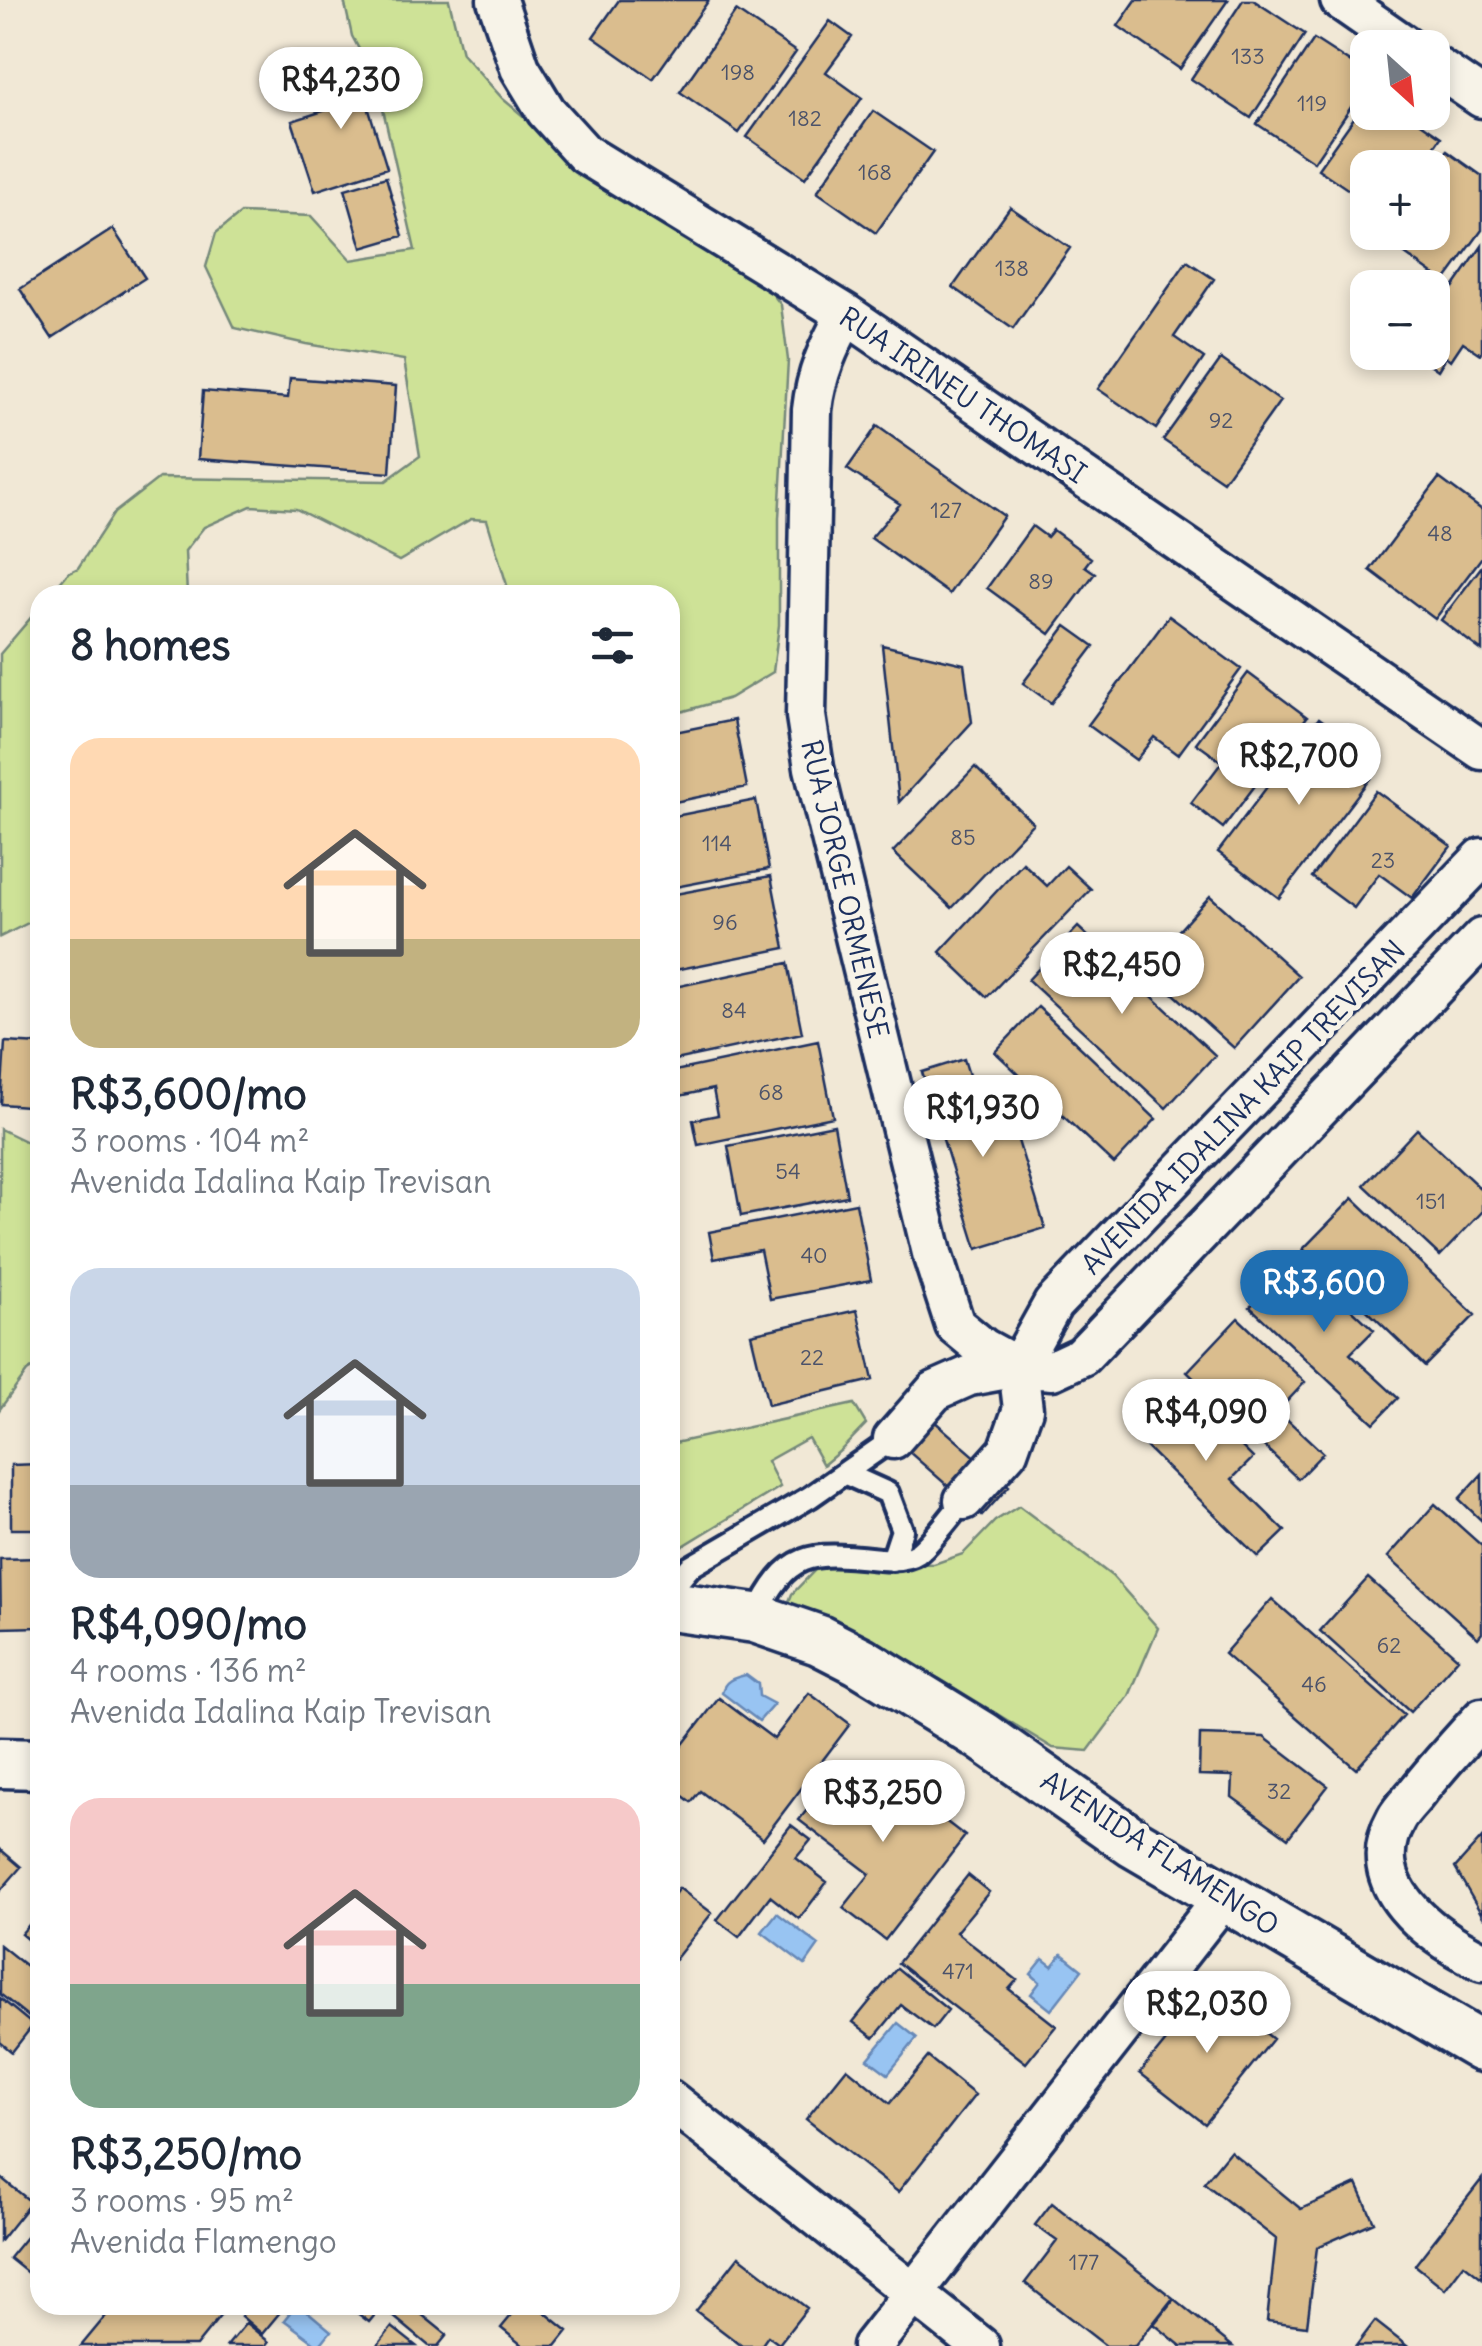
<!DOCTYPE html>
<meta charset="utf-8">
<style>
body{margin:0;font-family:Delius,sans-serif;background:#f2f2f3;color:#1f2937;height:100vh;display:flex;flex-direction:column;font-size:38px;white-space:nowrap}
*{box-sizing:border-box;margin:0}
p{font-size:32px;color:#747a83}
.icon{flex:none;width:55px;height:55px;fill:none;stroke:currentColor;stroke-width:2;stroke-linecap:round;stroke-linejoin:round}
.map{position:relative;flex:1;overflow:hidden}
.details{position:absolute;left:30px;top:585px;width:650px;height:1730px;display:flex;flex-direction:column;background:#fff;border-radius:30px;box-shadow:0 5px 15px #0003}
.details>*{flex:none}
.needle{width:65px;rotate:153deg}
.buttons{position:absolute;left:1350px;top:30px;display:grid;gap:20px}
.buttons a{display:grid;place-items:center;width:100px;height:100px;border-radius:20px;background:#fff;box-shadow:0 5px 15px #0003;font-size:50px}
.price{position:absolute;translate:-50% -85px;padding:0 22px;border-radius:35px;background:#fff;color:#222;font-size:32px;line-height:65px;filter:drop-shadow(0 2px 5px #0008)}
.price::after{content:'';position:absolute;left:50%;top:60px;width:30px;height:22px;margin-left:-15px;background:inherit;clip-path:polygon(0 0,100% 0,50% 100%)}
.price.active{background:#1f6fb2;color:#fff}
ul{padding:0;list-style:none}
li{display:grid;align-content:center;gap:20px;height:530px;padding:0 40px}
li span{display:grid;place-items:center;height:310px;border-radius:30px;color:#555}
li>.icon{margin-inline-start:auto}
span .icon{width:180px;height:180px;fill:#fffc;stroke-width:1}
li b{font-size:42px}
h2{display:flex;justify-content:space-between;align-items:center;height:120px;padding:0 40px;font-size:42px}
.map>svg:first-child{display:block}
</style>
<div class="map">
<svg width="1482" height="2346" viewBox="0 0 1482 2346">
<rect width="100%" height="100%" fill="#f1e8d6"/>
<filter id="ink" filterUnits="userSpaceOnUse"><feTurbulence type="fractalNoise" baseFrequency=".01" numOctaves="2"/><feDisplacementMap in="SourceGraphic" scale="20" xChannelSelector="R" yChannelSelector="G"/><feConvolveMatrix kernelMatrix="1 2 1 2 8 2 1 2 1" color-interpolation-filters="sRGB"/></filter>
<g filter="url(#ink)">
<path fill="#cee297" stroke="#74887a" stroke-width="2.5" d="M344,0H449L462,53L503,99L591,173L755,271L781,305L788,360L779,518V625L773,672L730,698L670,715V595H510L487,520L471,519L399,561L296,509L251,506L204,527L185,551L187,595H50L68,573L78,568L114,513L159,478L386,481L420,456L404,360L306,344L235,328L206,267L216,233L241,213L311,216L351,260L415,250L377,83L352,36Z
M40,607V917L0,937V654Z
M0,1129L35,1146L40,1144V1364L27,1372L0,1409Z
M854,1404L866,1424L841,1450L823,1465L808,1438L767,1461L780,1487L670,1554V1444Z
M1019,1506L1112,1576L1158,1628L1129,1696L1088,1751L1053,1748L940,1679L786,1609L792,1594L818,1567L846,1561L934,1564L963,1554L995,1521Z"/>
<path fill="#98c4f2" stroke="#6688b7" stroke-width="2.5" d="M746,1675L758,1684L759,1696L774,1704L759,1721L722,1693C724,1680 734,1678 746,1675Z
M777,1913L819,1945L805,1965L762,1932Z
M1062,1954L1082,1970L1051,2010L1031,1994L1040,1982L1031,1974L1043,1959L1052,1966Z
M898,2023L917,2038L888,2074L868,2059Z
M296,2305H300L331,2331L319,2346L284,2320Z"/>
<path fill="#dabd8e" stroke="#1b2f5e" stroke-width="2.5" d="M619,0H709L653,79L593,37Z
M1136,0H1228L1180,69L1118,26Z
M1243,0H1253L1305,34L1251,118L1191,79Z
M736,11L796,52L739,133L680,92Z
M830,21L852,37L826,72L862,98L805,178L747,137Z
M1314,39L1368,74V82L1314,162L1257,124Z
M352,55L387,168L315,191L292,121L336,107L322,64Z
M1368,98V112H1405L1441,137L1420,168H1368V203L1318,169Z
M873,111L933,152L876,233L817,192Z
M1447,151L1482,176V230L1444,282L1384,239L1389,232H1432V172Z
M386,177L403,236L362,248L345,189Z
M1010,207L1070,248L1013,329L953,287Z
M113,229L145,278L52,338L20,289Z
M1482,246V352L1481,354L1463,342L1451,360L1446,357L1438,370L1413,352H1432V318Z
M1187,261L1214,279L1174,337L1204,358L1156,429L1098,389Z
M1221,359L1280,401L1223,481L1163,440Z
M290,378L396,386L390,473L198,459L203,391L288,398Z
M877,426L1004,516L949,594L871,538L900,504L847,469Z
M1439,478L1482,510V557L1435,619L1370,570Z
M1032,526L1047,537L1053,530L1091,558L1085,566L1095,573L1050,634L987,588Z
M1482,566V651L1441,620Z
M1169,616L1241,669L1178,755L1154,737L1136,760L1088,725Z
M1066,626L1094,646L1051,703L1023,683Z
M882,645L964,664L972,722L899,802Z
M1248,673L1307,717L1223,828L1191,803L1222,762L1196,743Z
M1319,718L1381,764L1279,898L1218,852Z
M734,720L747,787L670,803V733Z
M975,767L1033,823L952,908L893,852Z
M1376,791L1451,846L1412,898L1379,874L1354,908L1312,877Z
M756,800L769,869L670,888V817Z
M1023,863L1047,886L1066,866L1091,889L987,997L940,952Z
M771,876L785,948L670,971V895Z
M1210,896L1299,976L1234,1048L1145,968Z
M1078,927L1215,1055L1166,1108L1028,980Z
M788,963L802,1033L670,1061V988Z
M1038,1007L1156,1119L1114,1164L995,1052Z
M818,1041L833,1117L698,1145L693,1120L718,1115L713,1089L670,1098V1072Z
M5,1042L40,1044V1107L1,1104Z
M964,1059L985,1127L1011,1118L1045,1228L977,1249L922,1072Z
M834,1125L847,1196L741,1216L728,1146Z
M1417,1129L1482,1190V1212L1440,1256L1364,1185Z
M1353,1198L1475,1315L1425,1366L1303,1249Z
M856,1203L871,1280L770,1299L760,1250L714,1259L709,1232Z
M1297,1258L1374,1330L1350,1354L1398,1398L1374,1423L1250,1307Z
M857,1310L873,1380L768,1405L751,1334Z
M1238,1318L1305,1382L1278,1411L1323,1453L1298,1479L1187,1372Z
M1177,1382L1253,1458L1232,1479L1285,1531L1258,1557L1129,1430Z
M910,1400L1009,1486L982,1516L884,1430Z
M40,1464V1529H11V1465Z
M1482,1474V1521L1459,1499Z
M1435,1504L1482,1546V1633L1478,1638L1388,1557Z
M40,1558V1627L1,1628L0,1559Z
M1368,1578L1458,1658L1410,1712L1320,1631Z
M1272,1599L1404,1715L1356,1769L1224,1654Z
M809,1693L850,1724L763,1839L700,1791L691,1802L670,1786V1761L719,1698L774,1739Z
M1200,1735L1264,1737L1328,1786L1288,1838L1232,1797L1233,1776L1199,1775Z
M879,1770L965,1836L885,1940L843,1908L870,1874L799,1820L836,1773L861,1792Z
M791,1825L811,1840L796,1858L827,1882L799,1919L770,1896L739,1937L717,1920Z
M1482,1838V1915L1455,1868Z
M0,1849L21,1867L0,1891Z
M968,1875L989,1892L956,1932L1017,1980L1009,1989L1056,2026L1026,2063L898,1963Z
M679,1888L712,1913L670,1966V1900Z
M40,1912V1950L21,1934Z
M0,1945L40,1977V2015L35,2022L0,1994Z
M897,1968L948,2010L933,2029L901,2005L874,2038L853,2022Z
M1209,1988L1273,2039L1205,2124L1140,2073Z
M0,1998L33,2025L12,2052L0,2042Z
M928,2057L975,2095L898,2192L806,2119L847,2068L890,2103Z
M1230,2151L1301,2209L1357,2184L1374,2222L1317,2247L1307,2326L1267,2321L1276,2239L1204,2183Z
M0,2177L31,2202L0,2241Z
M1482,2179V2278L1464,2264L1445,2289L1415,2265Z
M1052,2203L1173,2298L1135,2346H1106L1025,2283L1057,2241L1035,2225Z
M40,2220V2283L9,2258Z
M739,2256L807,2308L779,2344L768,2336L761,2346H742L696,2311Z
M1174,2299L1232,2346H1181L1154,2324Z
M115,2305H229L196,2346H81Z
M250,2305H286L262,2334L241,2316Z
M355,2305H383L369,2322L352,2309Z
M402,2305H410L447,2335L438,2346H429L393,2316Z
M520,2305H536L568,2331L556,2346H523L501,2328Z
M1375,2321L1407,2346H1356Z
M246,2323L269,2342L266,2346H227Z
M392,2327L416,2346H377Z"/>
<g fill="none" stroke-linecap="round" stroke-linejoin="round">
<g stroke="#1b2f5e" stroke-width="28">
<path id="service" d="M846,1474L888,1493L902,1530L892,1560
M670,1591L690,1567L810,1497L893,1439
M755,1618C789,1549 809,1552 880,1559C892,1560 908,1560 918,1553C932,1542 952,1515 964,1500"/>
</g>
<g stroke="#1b2f5e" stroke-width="45">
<path id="minor" d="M497,0L520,68L546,111L585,154L846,314L1482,750
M1340,0L1409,48
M1432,64L1482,98
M846,314C829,346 816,373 812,410L806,716L814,768L933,1257L955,1325L983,1348L1018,1367
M893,1439L935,1391L969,1376L1018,1367L1053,1304L1482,858
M964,1500L1008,1451L1023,1409L1018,1367L1052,1370L1082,1356L1482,938
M1482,1718C1459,1743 1436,1768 1415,1795C1409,1802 1400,1811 1396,1819C1359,1885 1430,1935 1482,1961
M670,2100L980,2346
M872,2346L1223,1898"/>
</g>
<g stroke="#1b2f5e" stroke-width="55">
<path id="tertiary" d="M670,1606L755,1618L819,1640L860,1661L982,1736L1134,1843L1482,2047
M0,1763L40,1764"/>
</g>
<use href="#service" stroke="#f7f3e8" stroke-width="20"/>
<use href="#minor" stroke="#f7f3e8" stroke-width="38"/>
<use href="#tertiary" stroke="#f7f3e8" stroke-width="48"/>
</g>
</g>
<g text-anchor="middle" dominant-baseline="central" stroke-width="10" stroke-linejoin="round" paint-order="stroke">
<g font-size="22" fill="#4b526a">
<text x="1248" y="56">133</text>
<text x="738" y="72">198</text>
<text x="1312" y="103">119</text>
<text x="805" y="118">182</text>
<text x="875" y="172">168</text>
<text x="1012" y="268">138</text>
<text x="1221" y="420">92</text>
<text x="946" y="510">127</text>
<text x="1440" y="533">48</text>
<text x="1041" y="581">89</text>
<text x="963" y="837">85</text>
<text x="717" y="843">114</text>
<text x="1383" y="860">23</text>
<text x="725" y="922">96</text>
<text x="734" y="1010">84</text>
<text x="771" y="1092">68</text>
<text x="788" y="1171">54</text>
<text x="1431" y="1201">151</text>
<text x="814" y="1255">40</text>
<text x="812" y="1357">22</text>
<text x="1389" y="1645">62</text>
<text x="1314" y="1684">46</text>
<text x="1279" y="1791">32</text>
<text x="958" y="1971">471</text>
<text x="1084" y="2262">177</text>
</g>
<g font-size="28" fill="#1b2f5e" stroke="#f7f3e8">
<text transform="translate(963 395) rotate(34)">RUA IRINEU THOMASI</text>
<text transform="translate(845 889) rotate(77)">RUA JORGE ORMENESE</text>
<text transform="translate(1243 1107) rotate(-46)">AVENIDA IDALINA KAIP TREVISAN</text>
<text transform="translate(1160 1853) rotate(33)">AVENIDA FLAMENGO</text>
</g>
</g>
</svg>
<div class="buttons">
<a><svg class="needle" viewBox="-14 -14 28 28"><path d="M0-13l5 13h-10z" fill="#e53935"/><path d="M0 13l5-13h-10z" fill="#747a83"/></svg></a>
<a>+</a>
<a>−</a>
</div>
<b class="price" style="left:341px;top:132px">R$4,230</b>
<b class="price" style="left:1299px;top:808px">R$2,700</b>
<b class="price" style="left:1122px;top:1017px">R$2,450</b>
<b class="price" style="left:983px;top:1160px">R$1,930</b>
<b class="price active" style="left:1324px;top:1335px">R$3,600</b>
<b class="price" style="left:1206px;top:1464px">R$4,090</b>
<b class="price" style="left:883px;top:1845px">R$3,250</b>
<b class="price" style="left:1207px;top:2056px">R$2,030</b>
<section class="details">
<h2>8 homes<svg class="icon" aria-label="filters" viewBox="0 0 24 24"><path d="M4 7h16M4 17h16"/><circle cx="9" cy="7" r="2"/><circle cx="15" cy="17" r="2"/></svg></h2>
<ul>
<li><span style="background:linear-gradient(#ffd9b3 65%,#c2b280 0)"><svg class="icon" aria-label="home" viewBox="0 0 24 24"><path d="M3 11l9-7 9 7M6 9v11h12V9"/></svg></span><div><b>R$3,600/mo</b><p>3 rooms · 104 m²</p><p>Avenida Idalina Kaip Trevisan</p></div></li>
<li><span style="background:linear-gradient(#c9d6e8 70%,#9aa5b1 0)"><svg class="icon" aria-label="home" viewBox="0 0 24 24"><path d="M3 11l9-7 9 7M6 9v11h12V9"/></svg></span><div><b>R$4,090/mo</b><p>4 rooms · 136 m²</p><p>Avenida Idalina Kaip Trevisan</p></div></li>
<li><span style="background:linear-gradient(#f6c9c9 60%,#7fa58c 0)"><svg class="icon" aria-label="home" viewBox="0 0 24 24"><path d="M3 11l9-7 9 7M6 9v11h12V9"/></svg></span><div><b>R$3,250/mo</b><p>3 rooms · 95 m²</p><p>Avenida Flamengo</p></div></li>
</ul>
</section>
</div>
